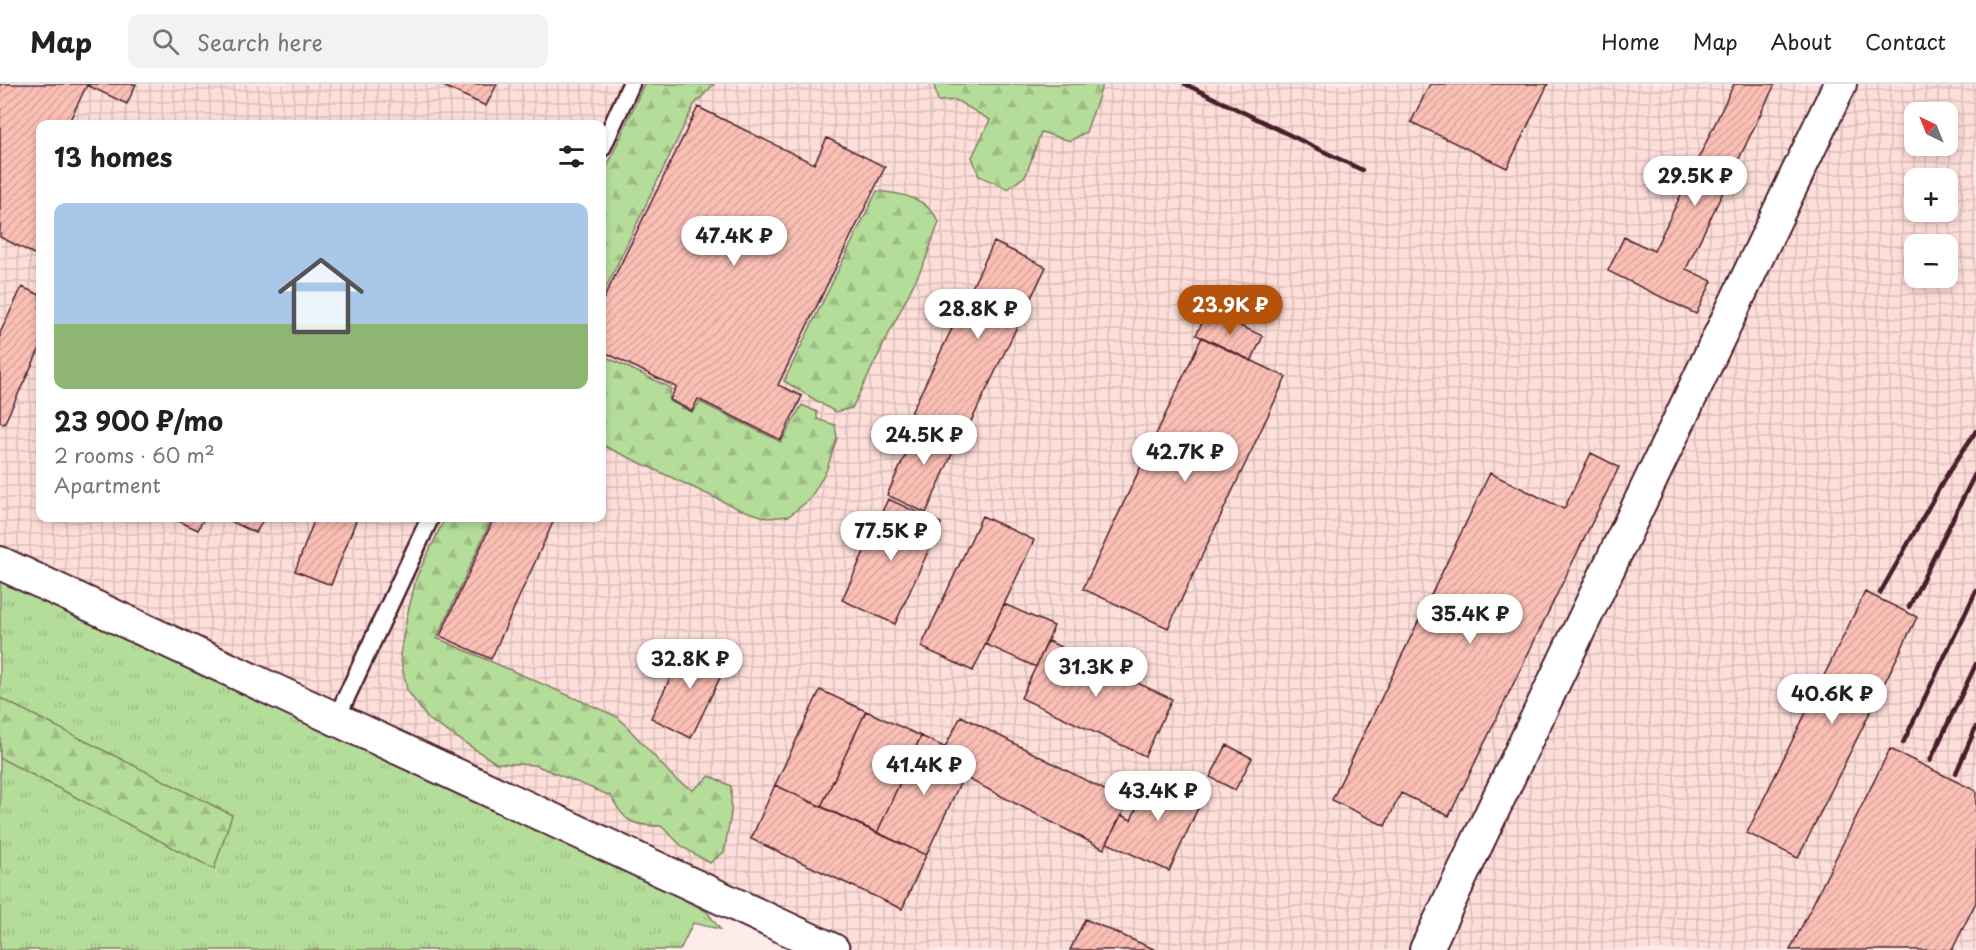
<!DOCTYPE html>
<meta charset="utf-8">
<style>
body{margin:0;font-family:"Playpen Sans",sans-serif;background:#f2f2f2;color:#202124;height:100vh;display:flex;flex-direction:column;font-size:22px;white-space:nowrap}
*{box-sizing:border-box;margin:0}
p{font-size:20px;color:#757577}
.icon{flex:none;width:33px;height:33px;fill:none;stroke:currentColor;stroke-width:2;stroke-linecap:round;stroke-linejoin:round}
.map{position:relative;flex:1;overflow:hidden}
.panel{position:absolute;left:36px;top:36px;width:570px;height:402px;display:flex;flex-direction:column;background:#fff;border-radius:12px;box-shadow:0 3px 9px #0003}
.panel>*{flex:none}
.needle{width:39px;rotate:317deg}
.controls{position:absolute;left:1904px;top:18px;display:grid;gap:12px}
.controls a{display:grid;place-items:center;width:54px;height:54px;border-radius:12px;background:#fff;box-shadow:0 3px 9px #0003;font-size:30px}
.price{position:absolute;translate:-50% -51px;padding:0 14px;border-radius:21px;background:#fff;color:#222;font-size:20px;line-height:39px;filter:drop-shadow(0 2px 3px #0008)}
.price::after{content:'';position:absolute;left:50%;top:36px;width:18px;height:14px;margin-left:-9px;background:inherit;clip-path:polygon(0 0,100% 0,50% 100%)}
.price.active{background:#b45309;color:#fff}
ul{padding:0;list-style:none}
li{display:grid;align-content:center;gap:12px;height:318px;padding:0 18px}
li+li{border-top:2px solid #e0e0e0}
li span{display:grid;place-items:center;height:186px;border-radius:12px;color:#555}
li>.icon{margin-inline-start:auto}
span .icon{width:108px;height:108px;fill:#fffc;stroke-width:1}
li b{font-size:26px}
h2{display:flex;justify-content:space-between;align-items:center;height:72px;padding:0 18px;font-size:26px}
header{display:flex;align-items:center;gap:36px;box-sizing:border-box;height:84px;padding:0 30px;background:#fff;border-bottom:2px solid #e0e0e0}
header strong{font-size:28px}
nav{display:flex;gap:33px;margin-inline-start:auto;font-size:21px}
.search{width:420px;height:54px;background:#f2f2f2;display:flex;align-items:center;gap:15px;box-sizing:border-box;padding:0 21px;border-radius:12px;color:#757577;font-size:22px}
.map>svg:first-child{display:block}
</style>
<header>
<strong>Map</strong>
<div class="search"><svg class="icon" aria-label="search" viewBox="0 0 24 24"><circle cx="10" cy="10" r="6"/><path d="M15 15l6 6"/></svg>Search here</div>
<nav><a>Home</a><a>Map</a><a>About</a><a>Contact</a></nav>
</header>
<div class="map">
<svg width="1976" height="866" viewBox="0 0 1976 866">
<defs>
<pattern id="industrial-grid" width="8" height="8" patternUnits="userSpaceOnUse" patternTransform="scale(1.5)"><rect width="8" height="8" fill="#fdded9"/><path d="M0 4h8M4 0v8" fill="none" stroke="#dabeba"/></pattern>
<pattern id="grass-tufts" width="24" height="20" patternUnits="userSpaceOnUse" patternTransform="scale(1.5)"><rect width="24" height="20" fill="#b5dd9a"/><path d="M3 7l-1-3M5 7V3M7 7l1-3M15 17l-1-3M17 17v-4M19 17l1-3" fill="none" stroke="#9dbd85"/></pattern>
<pattern id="forest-firs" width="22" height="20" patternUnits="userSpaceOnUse" patternTransform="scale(1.5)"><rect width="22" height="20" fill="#b5dd9a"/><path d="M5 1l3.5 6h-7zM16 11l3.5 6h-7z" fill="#9dbd85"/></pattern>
<pattern id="building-hatch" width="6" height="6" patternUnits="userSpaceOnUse" patternTransform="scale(1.5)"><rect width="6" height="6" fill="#fabfb5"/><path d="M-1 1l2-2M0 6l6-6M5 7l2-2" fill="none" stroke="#d8a49c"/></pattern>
</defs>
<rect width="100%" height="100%" fill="#feece9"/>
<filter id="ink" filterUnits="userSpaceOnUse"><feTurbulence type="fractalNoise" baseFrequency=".0167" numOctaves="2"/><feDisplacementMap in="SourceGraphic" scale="12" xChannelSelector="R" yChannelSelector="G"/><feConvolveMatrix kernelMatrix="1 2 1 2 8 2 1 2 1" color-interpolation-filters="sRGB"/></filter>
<g filter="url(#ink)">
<path fill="url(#industrial-grid)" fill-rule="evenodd" d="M0,0H1976V866H812L0,488ZM1914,28H1947V62H1914ZM40,40H602V434H40ZM1914,94H1947V128H1914ZM1914,160H1947V194H1914Z"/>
<path fill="url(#grass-tufts)" stroke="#807e62" stroke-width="1.5" d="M0,495L675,807L708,829L720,845L693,839L680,866H0Z"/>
<path fill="url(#forest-firs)" stroke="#807e62" stroke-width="1.5" d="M644,0H714L694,21L602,212V94Z
M934,0H1103L1086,48L1070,57L1041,48L1026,91L1008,105L979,92L972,73L990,36L956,16L938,17Z
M877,107C904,110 926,113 939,138L925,177L852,324L835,328L784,297Z
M602,271L671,304L669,317L692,328L700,318L781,358L802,321L817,328V335L835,341L837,354L827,385L810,415L789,432L768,434L739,425L602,361Z
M445,434H492L437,554L618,633L676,696L693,706L710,692L731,702V730L724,768L710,779L684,764L661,742C632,742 624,738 611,712L535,681L496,679L428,635L407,606L400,571L407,532L417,492Z
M0,614L232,731L214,785L0,674Z"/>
<path fill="url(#building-hatch)" stroke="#4a1f2b" stroke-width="1.5" d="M0,0H136L127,20L87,1L68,40H40V173L0,153Z
M439,0H497L486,22Z
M1430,0H1548L1507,84L1411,38Z
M1734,0H1775L1686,185L1712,197L1696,230L1608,187L1624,153L1654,167Z
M698,23L814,80L827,54L885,83L778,301L802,312L781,356L698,315L692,327L670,316L676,303L602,267V218Z
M994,158L1046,183L963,354L911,329Z
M22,203L40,211V264L4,340L0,338V249Z
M1208,227L1263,252L1251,277L1196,251Z
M1202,253L1286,293L1168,544L1083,505Z
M922,335L960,352L926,429L887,411Z
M1591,369L1619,383L1449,732L1401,709L1385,742L1332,716L1490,389L1564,425Z
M888,415L941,439L895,540L842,516Z
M982,432L1034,456L973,587L921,563Z
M172,434H204L198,446Z
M229,434H264L256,449L228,436Z
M315,434H357L331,501L295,487Z
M494,434H555L491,575L440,552Z
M1865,508L1917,533L1798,774L1747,749Z
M1004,520L1054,542L1036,583L985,560Z
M688,557L728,577L691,654L651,634Z
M1048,557L1172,615L1145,672L1021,614Z
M820,606L866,627L821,723L775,701Z
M866,627L921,652L877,749L821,723Z
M961,632L1128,718L1104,765L937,679Z
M921,652L971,676L926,771L877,749Z
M1227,661L1252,674L1235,706L1210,693Z
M1890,665L1976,707V818L1952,866H1790Z
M1153,687L1204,711L1169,787L1107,759L1121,731L1131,736Z
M775,701L926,771L902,825L751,755Z
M1085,835L1156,866H1070Z"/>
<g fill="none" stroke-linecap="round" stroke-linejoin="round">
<g stroke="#4a1f2b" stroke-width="21">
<path id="lane" d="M602,64L631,0
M336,635L430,434"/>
</g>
<g stroke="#4a1f2b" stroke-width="36">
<path id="street" d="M0,479L833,866
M1426,866L1840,0"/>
</g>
<use href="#lane" stroke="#fff" stroke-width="16"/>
<use href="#street" stroke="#fff" stroke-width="32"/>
<path stroke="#4a1f2b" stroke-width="4.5" d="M1185,0L1362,86
M1880,509L1948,389L1976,347
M1909,523L1976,388
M1903,659L1976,507
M1930,677L1976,580
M1956,689L1976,643"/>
</g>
</g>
</svg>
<div class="controls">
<a><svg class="needle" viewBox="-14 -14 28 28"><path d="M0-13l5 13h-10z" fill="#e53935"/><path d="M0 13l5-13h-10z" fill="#757577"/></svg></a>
<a>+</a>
<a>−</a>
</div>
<b class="price" style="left:1695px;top:123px">29.5K ₽</b>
<b class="price" style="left:734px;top:183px">47.4K ₽</b>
<b class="price active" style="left:1230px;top:252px">23.9K ₽</b>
<b class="price" style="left:978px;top:256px">28.8K ₽</b>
<b class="price" style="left:924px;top:382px">24.5K ₽</b>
<b class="price" style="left:1185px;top:399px">42.7K ₽</b>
<b class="price" style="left:891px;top:478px">77.5K ₽</b>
<b class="price" style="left:1470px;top:561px">35.4K ₽</b>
<b class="price" style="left:690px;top:606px">32.8K ₽</b>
<b class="price" style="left:1096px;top:614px">31.3K ₽</b>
<b class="price" style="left:1832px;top:641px">40.6K ₽</b>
<b class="price" style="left:924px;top:712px">41.4K ₽</b>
<b class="price" style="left:1158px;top:738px">43.4K ₽</b>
<section class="panel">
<h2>13 homes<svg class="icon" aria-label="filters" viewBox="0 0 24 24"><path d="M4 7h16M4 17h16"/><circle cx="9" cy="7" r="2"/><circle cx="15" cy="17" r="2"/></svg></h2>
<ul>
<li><span style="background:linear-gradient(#a9c7e8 65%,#8fb573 0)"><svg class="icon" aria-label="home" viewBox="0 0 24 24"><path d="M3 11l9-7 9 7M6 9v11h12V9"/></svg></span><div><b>23 900 ₽/mo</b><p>2 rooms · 60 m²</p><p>Apartment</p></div></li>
</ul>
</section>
</div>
